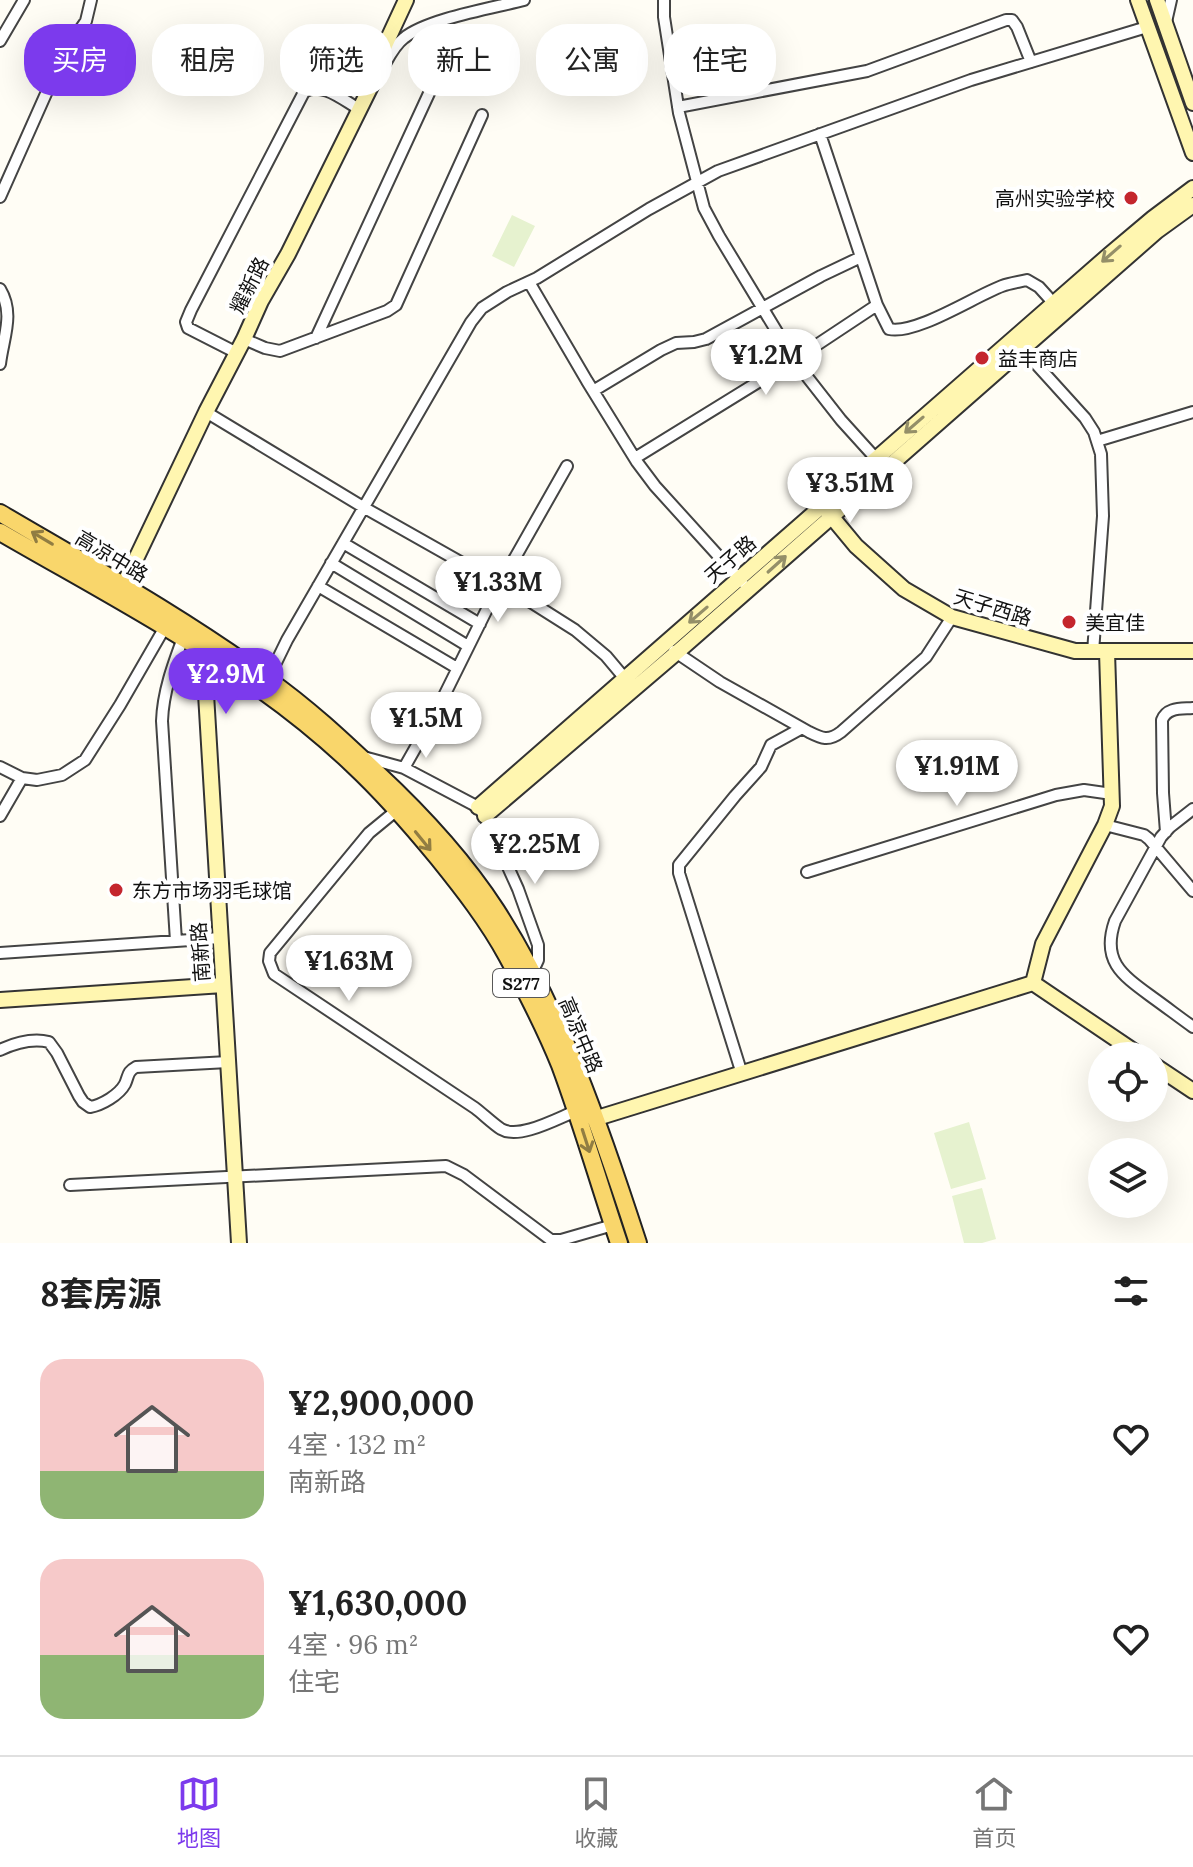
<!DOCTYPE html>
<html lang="zh">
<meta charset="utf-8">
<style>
body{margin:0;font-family:Lora,"Noto Sans SC",serif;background:#f6f6f6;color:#222;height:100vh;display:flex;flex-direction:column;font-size:30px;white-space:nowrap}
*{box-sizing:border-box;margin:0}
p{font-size:26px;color:#767676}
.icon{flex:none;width:44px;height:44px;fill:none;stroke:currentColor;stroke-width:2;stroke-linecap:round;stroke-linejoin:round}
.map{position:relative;height:1243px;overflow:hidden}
.side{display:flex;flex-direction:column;background:#fff;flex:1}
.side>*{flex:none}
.top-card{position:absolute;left:24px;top:24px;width:1146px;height:72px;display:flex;gap:16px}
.tools{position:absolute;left:1088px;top:1042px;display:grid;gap:16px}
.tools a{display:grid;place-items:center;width:80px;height:80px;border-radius:50%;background:#fff;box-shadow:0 8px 32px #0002;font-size:40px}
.price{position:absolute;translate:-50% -68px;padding:0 18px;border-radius:28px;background:#fff;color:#222;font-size:26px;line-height:52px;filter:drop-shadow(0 2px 4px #0008)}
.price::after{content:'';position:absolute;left:50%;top:48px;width:24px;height:18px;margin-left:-12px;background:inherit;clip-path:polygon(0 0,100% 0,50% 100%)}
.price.current{background:#7c3aed;color:#fff}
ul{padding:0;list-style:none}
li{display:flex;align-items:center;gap:24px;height:200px;padding:0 40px}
li span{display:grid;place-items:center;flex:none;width:224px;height:160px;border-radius:24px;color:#555}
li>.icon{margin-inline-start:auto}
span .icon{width:96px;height:96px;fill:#fffc;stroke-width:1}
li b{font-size:34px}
h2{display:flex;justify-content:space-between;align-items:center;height:96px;padding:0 40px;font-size:34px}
.pill{padding:0 28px;border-radius:32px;background:#fff;box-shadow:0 8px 32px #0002;font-size:28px;line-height:72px}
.pill.current{background:#7c3aed;color:#fff}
.tabs{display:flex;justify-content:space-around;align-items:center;height:112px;border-top:2px solid #e0e0e0;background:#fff;font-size:22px;color:#767676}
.tabs a{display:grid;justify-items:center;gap:4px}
.tabs .current{color:#7c3aed}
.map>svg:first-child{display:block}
</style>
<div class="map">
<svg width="1193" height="1243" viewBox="0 0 1193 1243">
<rect width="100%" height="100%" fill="#fffdf5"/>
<path fill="#e6f2cf" d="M512,215L535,226L514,267L492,256Z
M969,1122L986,1179L951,1189L934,1133Z
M982,1188L996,1239L982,1243H964L952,1196Z"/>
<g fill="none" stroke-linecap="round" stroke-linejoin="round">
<g stroke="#444" stroke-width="14">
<path id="street" d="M664,0V17L679,113L704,208L719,236L794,360L841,420L879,462
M1166,22L1171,0
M0,41L24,0
M379,74C387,62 392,47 404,38C427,19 493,8 524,0
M678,107L867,71L1006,20H1012L1017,27L1031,62
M820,134L877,305L889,329C916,335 975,296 1002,286C1010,283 1019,282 1027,280L1039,287L1057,307
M0,197L65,51L86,21L91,0
M529,282L587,381L637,462L655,486L742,582
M0,289C15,314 3,338 0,364
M316,338L437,76
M244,339L265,348L280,351L387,311L396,305L482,115
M1018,344L1085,418L1094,432L1101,454L1103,516L1093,652
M237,353L188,328L186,322L191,310L304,92C322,81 343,100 359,109
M593,391L661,350L676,343L694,342L706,339L821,276L861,257
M206,412L363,507L526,599L575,630L606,656L627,681
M1097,441L1193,412
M635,458L794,360L877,305
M343,543L480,624
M331,563L468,646
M318,586L457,668
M674,651L720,682L809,732C821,738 828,742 841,732L926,657L952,617
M268,679L287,640L471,322L482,308L507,292L537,278L649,209L718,171L971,80L1147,27
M360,756L404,768L478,807L485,816L518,889L538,945V960L532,973
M0,767L22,778L37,780L62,775L85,760L120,705L165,627
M404,768L438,708L495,593L567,466
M1193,809L1170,827L1161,837L1115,921C1101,961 1122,975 1152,997C1166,1007 1179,1017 1193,1027
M397,810L369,833L270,953L269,961L274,974L475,1108C483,1114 492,1123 501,1129C519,1140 558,1118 576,1111
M0,816L22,778
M1105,825L1144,835L1149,839L1193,891
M1166,832L1163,793L1162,720C1167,707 1181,709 1193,708
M807,872L1056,795L1084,790L1112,794
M176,941L162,721C163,692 173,665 183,638
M0,953L220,938
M0,1050C15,1043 32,1038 49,1042L57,1053L79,1096L83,1102L90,1107C102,1105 119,1095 125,1084C129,1075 127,1072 136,1067L228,1062
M742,1074L679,873V865L735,796L761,767L771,745L802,728
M70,1185L446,1166L464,1175L551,1240H561L613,1225"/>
</g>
<g stroke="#333" stroke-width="18">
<path id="secondary" d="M1138,0L1193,153
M1157,0L1193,103
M827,511L856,546L904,589L952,617L1075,651H1193
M123,586L206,412L244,339L261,301L288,254L373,82L381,54L406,0
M216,660L207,683L206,694L239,1243
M478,807L1109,255L1153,218L1193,188
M485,816L682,648L1157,231L1193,205
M1033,983L1043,944L1105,825L1112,806L1107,652
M0,1000L223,985
M1154,1065L1193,1091
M594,1119L1033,983L1141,1056"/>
</g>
<g stroke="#222" stroke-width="20">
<path id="primary" d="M0,513C90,566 182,617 267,679C307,707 342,740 377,773C421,814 463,859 496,910C561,1011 601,1129 638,1243
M0,532C119,601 252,668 352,764C383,793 411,825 438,858C463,889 488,921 507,956C526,991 545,1028 560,1065C582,1124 599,1184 619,1243"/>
</g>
<use href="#street" stroke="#fff" stroke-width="10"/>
<use href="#secondary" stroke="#fff6b0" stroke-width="14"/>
<use href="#primary" stroke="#f9d66b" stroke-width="16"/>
</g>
<defs><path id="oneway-shaft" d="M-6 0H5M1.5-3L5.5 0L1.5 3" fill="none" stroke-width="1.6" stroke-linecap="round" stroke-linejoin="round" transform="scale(2)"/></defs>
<g stroke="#948f68">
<use href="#oneway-shaft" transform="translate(1111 254) rotate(139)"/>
<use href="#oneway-shaft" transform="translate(914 425) rotate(139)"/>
<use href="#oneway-shaft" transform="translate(777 564) rotate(-42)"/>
<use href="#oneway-shaft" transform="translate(698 615) rotate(139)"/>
</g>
<g stroke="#917d42">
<use href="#oneway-shaft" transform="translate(42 538) rotate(-149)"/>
<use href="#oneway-shaft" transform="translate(423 841) rotate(51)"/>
<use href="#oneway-shaft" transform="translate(586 1141) rotate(72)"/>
</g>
<g fill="#c4262e" stroke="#fff" stroke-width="3">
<circle cx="1131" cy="198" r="8"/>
<circle cx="982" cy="358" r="8"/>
<circle cx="1069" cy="622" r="8"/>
<circle cx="116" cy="890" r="8"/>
</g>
<g text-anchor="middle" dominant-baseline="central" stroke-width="8" stroke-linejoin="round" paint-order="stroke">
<rect fill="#fff" stroke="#585858" stroke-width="2" x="493" y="969" width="56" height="28" rx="6"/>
<g font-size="18" font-weight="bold" fill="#111">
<text x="521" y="983">S277</text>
</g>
<g font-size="20" fill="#111" stroke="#fff" text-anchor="start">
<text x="1115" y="198" text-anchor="end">高州实验学校</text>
<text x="998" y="358">益丰商店</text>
<text x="1085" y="622">美宜佳</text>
<text x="132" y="890">东方市场羽毛球馆</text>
</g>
<g font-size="20" fill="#111" stroke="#fff">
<text transform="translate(249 285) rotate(-63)">耀新路</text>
<text transform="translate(112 556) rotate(31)">高凉中路</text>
<text transform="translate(730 559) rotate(-41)">天子路</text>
<text transform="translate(993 607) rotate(17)">天子西路</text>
<text transform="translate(200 952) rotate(-94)">南新路</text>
<text transform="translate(581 1035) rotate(67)">高凉中路</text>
</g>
</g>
</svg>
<div class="tools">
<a><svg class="icon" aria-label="locate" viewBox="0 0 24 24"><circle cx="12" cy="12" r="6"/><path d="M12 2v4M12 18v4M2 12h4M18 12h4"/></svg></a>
<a><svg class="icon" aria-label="layers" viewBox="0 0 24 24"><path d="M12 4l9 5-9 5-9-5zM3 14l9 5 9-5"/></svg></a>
</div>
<b class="price" style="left:766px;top:397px">¥1.2M</b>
<b class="price" style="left:850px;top:525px">¥3.51M</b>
<b class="price" style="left:498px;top:624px">¥1.33M</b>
<b class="price current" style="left:226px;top:716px">¥2.9M</b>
<b class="price" style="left:426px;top:760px">¥1.5M</b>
<b class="price" style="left:957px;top:808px">¥1.91M</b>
<b class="price" style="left:535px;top:886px">¥2.25M</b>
<b class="price" style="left:349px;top:1003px">¥1.63M</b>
<div class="top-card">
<a class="pill current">买房</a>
<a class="pill">租房</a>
<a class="pill">筛选</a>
<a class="pill">新上</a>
<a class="pill">公寓</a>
<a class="pill">住宅</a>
</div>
</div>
<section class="side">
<h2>8套房源<svg class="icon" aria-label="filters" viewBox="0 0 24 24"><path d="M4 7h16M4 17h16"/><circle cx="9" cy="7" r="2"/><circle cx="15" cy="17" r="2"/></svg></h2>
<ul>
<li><span style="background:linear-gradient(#f6c9c9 70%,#8fb573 0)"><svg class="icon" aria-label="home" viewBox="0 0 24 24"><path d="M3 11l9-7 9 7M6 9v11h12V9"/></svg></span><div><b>¥2,900,000</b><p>4室 · 132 m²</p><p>南新路</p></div><svg class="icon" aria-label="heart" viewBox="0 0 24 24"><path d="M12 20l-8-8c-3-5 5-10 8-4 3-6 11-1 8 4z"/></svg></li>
<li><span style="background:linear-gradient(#f6c9c9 60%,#8fb573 0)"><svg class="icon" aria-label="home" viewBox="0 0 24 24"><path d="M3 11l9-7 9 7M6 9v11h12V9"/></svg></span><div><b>¥1,630,000</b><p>4室 · 96 m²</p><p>住宅</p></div><svg class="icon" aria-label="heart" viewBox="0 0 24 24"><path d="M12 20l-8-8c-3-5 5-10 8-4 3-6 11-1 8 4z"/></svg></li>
</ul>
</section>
<nav class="tabs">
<a class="current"><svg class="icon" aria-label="map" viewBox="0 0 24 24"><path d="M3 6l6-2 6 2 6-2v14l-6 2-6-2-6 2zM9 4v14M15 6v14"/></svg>地图</a>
<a><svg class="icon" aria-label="saved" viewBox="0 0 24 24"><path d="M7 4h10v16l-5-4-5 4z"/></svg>收藏</a>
<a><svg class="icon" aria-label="home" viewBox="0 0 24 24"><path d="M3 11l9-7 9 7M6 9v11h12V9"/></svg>首页</a>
</nav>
